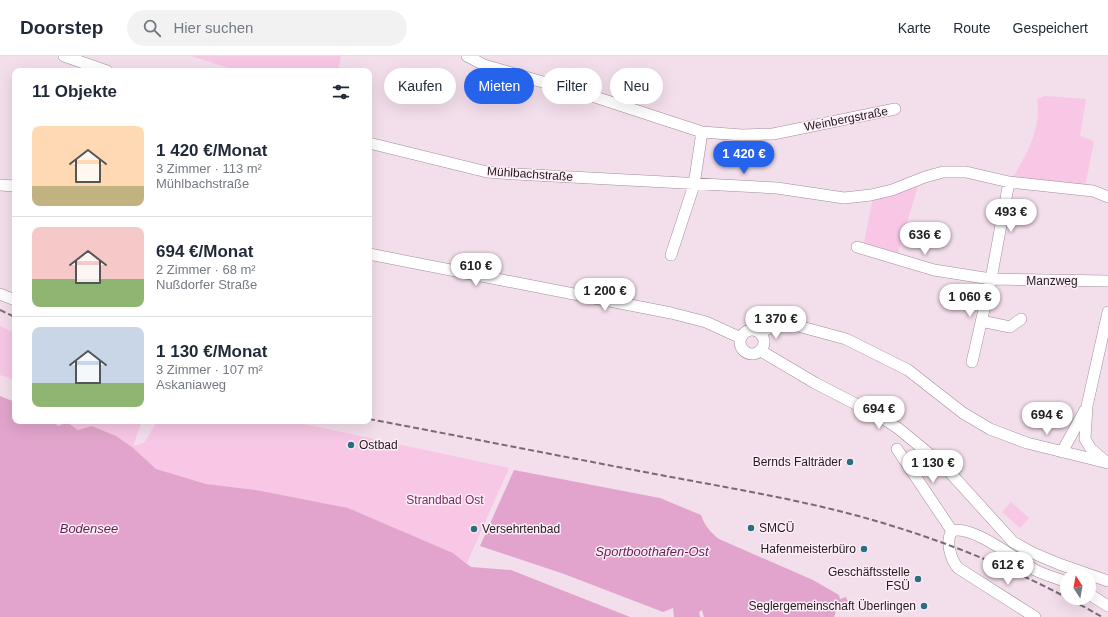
<!DOCTYPE html>
<html lang="de">
<meta charset="utf-8">
<style>
body{margin:0;font-family:Arial,sans-serif;background:#f2f2f3;color:#1f2937;height:100vh;display:flex;flex-direction:column;font-size:15px;white-space:nowrap}
*{box-sizing:border-box;margin:0}
p{font-size:13px;color:#747a83}
.icon{flex:none;width:22px;height:22px;fill:none;stroke:currentColor;stroke-width:2;stroke-linecap:round;stroke-linejoin:round}
.map{position:relative;flex:1;overflow:hidden}
.details{position:absolute;left:12px;top:12px;width:360px;height:356px;display:flex;flex-direction:column;background:#fff;border-radius:8px;box-shadow:0 4px 16px #0002}
.details>*{flex:none}
.hud{position:absolute;left:384px;top:12px;width:380px;height:36px;display:flex;gap:8px}
.needle{width:26px;rotate:349deg}
.fabs{position:absolute;left:1060px;top:513px;display:grid;gap:8px}
.fabs a{display:grid;place-items:center;width:36px;height:36px;border-radius:50%;background:#fff;box-shadow:0 4px 16px #0002;font-size:20px}
.price{position:absolute;translate:-50% -34px;padding:0 9px;border-radius:14px;background:#fff;color:#222;font-size:13px;line-height:26px;filter:drop-shadow(0 1px 2px #0008)}
.price::after{content:'';position:absolute;left:50%;top:24px;width:12px;height:9px;margin-left:-6px;background:inherit;clip-path:polygon(0 0,100% 0,50% 100%)}
.price.active{background:#2563eb;color:#fff}
ul{padding:0;list-style:none}
li{display:flex;align-items:center;gap:12px;height:100px;padding:0 20px}
li+li{border-top:1px solid #e0e1e3}
li span{display:grid;place-items:center;flex:none;width:112px;height:80px;border-radius:8px;color:#555}
li>.icon{margin-inline-start:auto}
span .icon{width:48px;height:48px;fill:#fffc;stroke-width:1}
li b{font-size:17px}
h2{display:flex;justify-content:space-between;align-items:center;height:48px;padding:0 20px;font-size:17px}
.pill{padding:0 14px;border-radius:18px;background:#fff;box-shadow:0 4px 16px #0002;font-size:14px;line-height:36px}
.pill.active{background:#2563eb;color:#fff}
header{display:flex;align-items:center;gap:24px;box-sizing:border-box;height:56px;padding:0 20px;background:#fff;border-bottom:1px solid #e0e1e3}
header strong{font-size:19px}
nav{display:flex;gap:22px;margin-inline-start:auto;font-size:14px}
.search{width:280px;height:36px;background:#f2f2f3;display:flex;align-items:center;gap:10px;box-sizing:border-box;padding:0 14px;border-radius:22px;color:#747a83;font-size:15px}
.map>svg:first-child{display:block}
</style>
<header>
<strong>Doorstep</strong>
<div class="search"><svg class="icon" aria-label="search" viewBox="0 0 24 24"><circle cx="10" cy="10" r="6"/><path d="M15 15l6 6"/></svg>Hier suchen</div>
<nav><a>Karte</a><a>Route</a><a>Gespeichert</a></nav>
</header>
<div class="map">
<svg width="1108" height="561" viewBox="0 0 1108 561">
<rect width="100%" height="100%" fill="#f3deeb"/>
<path fill="#f7c7e5" d="M191,0H341L338,15H239Z
M1045,40L1086,43L1080,80L1094,85L1085,131L1013,121C1027,98 1042,71 1037,43Z
M919,127L898,197L864,187L873,141Z
M0,270L15,277V324L0,319Z
M53,365H142L133,390L145,386L157,365H290L509,412L467,507L453,497L348,452L256,434L206,428L155,413L132,391L116,380L92,370L78,374L67,366L58,370Z
M1011,446L1029,462L1020,472L1002,456Z"/>
<path fill="#e2a4cc" d="M0,340L15,346V365H53L58,370L67,366L78,374L92,370L116,380L132,391L156,413L206,428L256,434L348,452L453,497L471,511L511,514L630,561H0Z
M514,414L660,442L701,459C705,470 710,476 719,483L813,524L839,539L840,543L846,541L848,546L836,555L834,561H704L702,554L699,556L700,561H674L673,552L663,556L564,518L480,490Z"/>
<g fill="none" stroke-linecap="round" stroke-linejoin="round">
<g stroke="#a08d99" stroke-width="12">
<path id="minor" d="M64,0L107,15
M467,0L484,9L595,41L702,76L694,129L671,199
M702,76L742,79L773,78L895,53
M369,87L487,116L515,118L777,132L844,142L871,139L892,134L925,121L943,116H966L1009,126L1093,135L1108,141
M0,129L15,130
M857,191L934,214L991,223L1108,225
M369,198L671,257L706,266L741,282
M0,238L15,244
M981,265L1010,271L1021,263
M740 286a12 12 0 1 1 24 0a12 12 0 1 1-24 0Z
M759,276L780,269L798,270L846,283L908,314L963,357L990,373L1027,387L1108,407
M761,295L815,327L881,361L899,373L945,411L1013,486L1033,497L1059,508L1108,525
M972,306L991,223L1009,126
M897,393L952,475
M1062,396L1085,354
M1105,405L1091,393L1085,383L1087,350L1108,256
M952,475C945,485 951,504 958,512L1035,561
M952,475C972,468 1016,504 1035,514C1045,519 1056,522 1067,526
M1089,538L1108,550"/>
</g>
<use href="#minor" stroke="#fff" stroke-width="11"/>
<path stroke="#776b73" stroke-width="2" stroke-dasharray="6 3" stroke-linecap="butt" d="M0,254L15,261
M369,363C464,381 560,400 655,418C729,432 804,444 876,465C955,488 1031,520 1102,561"/>
</g>
<g fill="#296f7d" stroke="#feedf7" stroke-width="1.5">
<circle cx="351" cy="389" r="4"/>
<circle cx="850" cy="406" r="4"/>
<circle cx="751" cy="472" r="4"/>
<circle cx="474" cy="473" r="4"/>
<circle cx="864" cy="493" r="4"/>
<circle cx="918" cy="523" r="4"/>
<circle cx="924" cy="550" r="4"/>
</g>
<g text-anchor="middle" dominant-baseline="central" stroke-width="3" stroke-linejoin="round" paint-order="stroke">
<g font-size="12" fill="#221b20" stroke="#feedf7">
<text transform="translate(846 63) rotate(-11)">Weinbergstraße</text>
<text transform="translate(530 118) rotate(4)">Mühlbachstraße</text>
<text x="1052" y="225">Manzweg</text>
</g>
<g font-size="12" fill="#221b20" stroke="#feedf7" text-anchor="end">
<text x="359" y="389" text-anchor="start">Ostbad</text>
<text x="842" y="406">Bernds Falträder</text>
<text x="759" y="472" text-anchor="start">SMCÜ</text>
<text x="482" y="473" text-anchor="start">Versehrtenbad</text>
<text x="856" y="493">Hafenmeisterbüro</text>
<text x="910" y="516">Geschäftsstelle<tspan x="910" dy="14">FSÜ</tspan></text>
<text x="916" y="550">Seglergemeinschaft Überlingen</text>
</g>
<g font-size="12" fill="#772e62" stroke="#feedf7">
<text x="445" y="444">Strandbad Ost</text>
</g>
<g font-size="13" font-style="italic" fill="#651e52" stroke="#feedf7">
<text x="89" y="472">Bodensee</text>
<text x="652" y="495">Sportboothafen-Ost</text>
</g>
</g>
</svg>
<div class="fabs">
<a><svg class="needle" viewBox="-14 -14 28 28"><path d="M0-13l5 13h-10z" fill="#e53935"/><path d="M0 13l5-13h-10z" fill="#747a83"/></svg></a>
</div>
<b class="price active" style="left:744px;top:119px">1 420 €</b>
<b class="price" style="left:1011px;top:177px">493 €</b>
<b class="price" style="left:925px;top:200px">636 €</b>
<b class="price" style="left:476px;top:231px">610 €</b>
<b class="price" style="left:605px;top:256px">1 200 €</b>
<b class="price" style="left:970px;top:262px">1 060 €</b>
<b class="price" style="left:776px;top:284px">1 370 €</b>
<b class="price" style="left:879px;top:374px">694 €</b>
<b class="price" style="left:1047px;top:380px">694 €</b>
<b class="price" style="left:933px;top:428px">1 130 €</b>
<b class="price" style="left:1008px;top:530px">612 €</b>
<div class="hud">
<a class="pill">Kaufen</a>
<a class="pill active">Mieten</a>
<a class="pill">Filter</a>
<a class="pill">Neu</a>
</div>
<section class="details">
<h2>11 Objekte<svg class="icon" aria-label="filters" viewBox="0 0 24 24"><path d="M4 7h16M4 17h16"/><circle cx="9" cy="7" r="2"/><circle cx="15" cy="17" r="2"/></svg></h2>
<ul>
<li><span style="background:linear-gradient(#ffd9b3 75%,#c2b280 0)"><svg class="icon" aria-label="home" viewBox="0 0 24 24"><path d="M3 11l9-7 9 7M6 9v11h12V9"/></svg></span><div><b>1 420 €/Monat</b><p>3 Zimmer · 113 m²</p><p>Mühlbachstraße</p></div></li>
<li><span style="background:linear-gradient(#f6c9c9 65%,#8fb573 0)"><svg class="icon" aria-label="home" viewBox="0 0 24 24"><path d="M3 11l9-7 9 7M6 9v11h12V9"/></svg></span><div><b>694 €/Monat</b><p>2 Zimmer · 68 m²</p><p>Nußdorfer Straße</p></div></li>
<li><span style="background:linear-gradient(#c9d6e8 70%,#8fb573 0)"><svg class="icon" aria-label="home" viewBox="0 0 24 24"><path d="M3 11l9-7 9 7M6 9v11h12V9"/></svg></span><div><b>1 130 €/Monat</b><p>3 Zimmer · 107 m²</p><p>Askaniaweg</p></div></li>
</ul>
</section>
</div>
